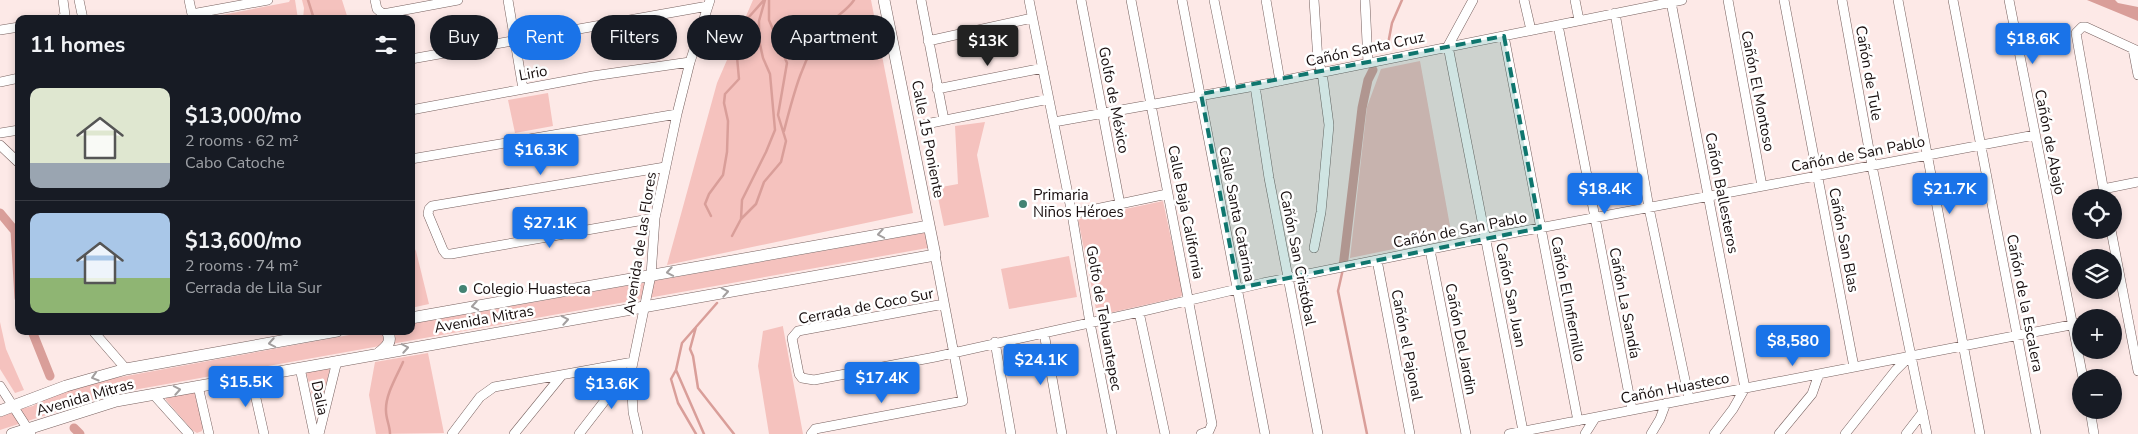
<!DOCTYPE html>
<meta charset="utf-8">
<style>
body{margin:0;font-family:"Nunito Sans",sans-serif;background:#242831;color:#f1f3f6;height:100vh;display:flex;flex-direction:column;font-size:19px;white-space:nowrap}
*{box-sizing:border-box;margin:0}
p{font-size:16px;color:#9ea1a6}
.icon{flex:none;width:28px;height:28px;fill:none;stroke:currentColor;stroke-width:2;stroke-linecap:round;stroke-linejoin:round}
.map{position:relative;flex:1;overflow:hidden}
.details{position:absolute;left:15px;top:15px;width:400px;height:320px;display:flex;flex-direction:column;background:#171b24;border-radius:10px;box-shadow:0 2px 8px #0003}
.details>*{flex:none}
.top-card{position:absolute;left:430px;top:15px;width:475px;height:45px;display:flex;gap:10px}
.fabs{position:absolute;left:2072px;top:189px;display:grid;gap:10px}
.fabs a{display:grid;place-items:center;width:50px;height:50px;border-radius:50%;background:#171b24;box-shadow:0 2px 8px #0003;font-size:25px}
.price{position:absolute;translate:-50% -42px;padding:0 11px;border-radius:5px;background:#1a73e8;color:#fff;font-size:16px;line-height:32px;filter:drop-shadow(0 1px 2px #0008)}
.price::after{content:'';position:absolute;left:50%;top:30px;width:15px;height:11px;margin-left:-8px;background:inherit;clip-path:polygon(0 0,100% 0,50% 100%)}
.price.on{background:#222;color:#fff}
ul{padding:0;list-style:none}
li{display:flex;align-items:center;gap:15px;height:125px;padding:0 15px}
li+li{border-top:1px solid #363941}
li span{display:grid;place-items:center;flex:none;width:140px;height:100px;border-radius:10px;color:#555}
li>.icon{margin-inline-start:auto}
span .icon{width:60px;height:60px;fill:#fffc;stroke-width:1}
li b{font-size:21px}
h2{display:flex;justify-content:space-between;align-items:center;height:60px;padding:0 15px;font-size:21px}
.chip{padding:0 18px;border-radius:22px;background:#171b24;box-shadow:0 2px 8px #0003;font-size:18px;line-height:45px}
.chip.on{background:#1a73e8;color:#fff}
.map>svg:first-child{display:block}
</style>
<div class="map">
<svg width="2138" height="434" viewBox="0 0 2138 434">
<rect width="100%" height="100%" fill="#fde9e7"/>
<path fill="#f5c2be" d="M290,0H295L298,19H201L289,2Z
M302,0H342L348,19H303L304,8Z
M753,0H871L913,213L667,265L717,83Z
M1420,61L1452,237L1350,258L1367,107L1381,69Z
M548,93L553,126L515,133L508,100Z
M985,122L977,155L989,217L944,226L936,188L958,184L955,126Z
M1163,201L1183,294L1180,297L1105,314L1096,309L1078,219Z
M930,232L933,247L111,394L0,430V414L33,406L45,398L110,379L371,331H411V324Z
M411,242L416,251L429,304L411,308Z
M1069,256L1077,297L1009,309L1001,269Z
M0,322L6,349L24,390L15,393L0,369Z
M783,326V327L803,434H769L758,366L763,331Z
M428,353L444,433L376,434L369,395L375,362Z
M330,368L322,405L319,407L315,406L306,372Z
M191,392L195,393L203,427L202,431L197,433L192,430L166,400V398Z"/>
<path fill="#d99e99" d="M2087,0H2115L2118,3L2138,7V21Z"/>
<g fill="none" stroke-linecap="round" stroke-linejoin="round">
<path stroke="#d99e99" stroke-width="2.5" d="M308,0L314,19
M1388,44L1392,23L1402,0
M784,131C793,96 803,56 826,27C834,17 847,11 854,0
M711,216L705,204L709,194L723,175L727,152L728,121L724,103L725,94L739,79L737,57L728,42L733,27L748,18L764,0
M741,219L742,200L766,152L775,130L770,74L763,58L759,40V21L765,0
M732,236L741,219L756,204L764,182L781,162L786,141L778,115L787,63L769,20V0
M1343,269L1338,291L1367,434
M696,327L690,349L693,356L698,388L734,434
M676,370L671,379L678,403L696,434
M390,434C390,426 386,419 386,411C385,395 397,376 403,362
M704,434L676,370L682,343L717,303"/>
<path stroke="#d99e99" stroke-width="9" d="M0,213L15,231L19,298
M1343,267L1362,108L1368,80L1373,70
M32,331L50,376
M74,428L80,434"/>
<g stroke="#77615f" stroke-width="10">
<path id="minor" d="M79,0L83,19
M189,0L193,19
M375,0L377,9L383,14L458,0
M508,0L523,89
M921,0L944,120
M1029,0L1072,214L1090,323L1112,434
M1081,0L1120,204
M1131,0L1212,424L1209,431L1201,434
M1182,0L1265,434
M1214,0L1232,89
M1266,0L1280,81
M1365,0L1368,63
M1473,0L1448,46L1523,431
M1524,0L1531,30
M1575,0L1579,20
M1728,0L1762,186
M1784,0L1854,367
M1842,0L1872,166L1927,434
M1898,0L1980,434
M1953,0L2036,434
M2009,0L2083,378
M1671,2L1745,388L1733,409L1714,434
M1615,13L1649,208L1689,399
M192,14L268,0
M61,19L65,15L63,0
M1558,25L1632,410
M0,30L19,27
M1504,36L1578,421
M928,41L1032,18
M2133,49L2138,75
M411,59L708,6
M0,82L19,78
M1255,86L1269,178L1318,434
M937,89L1043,68
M411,110L593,76L690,62
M1054,122L1255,86L1682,0
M926,124L1049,99
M0,133L19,130
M0,145L19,163
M411,159L677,114
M2103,189L2138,182
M2105,198L2076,33L2082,27H2086L2138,51
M1072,214L1167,194
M655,218L451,254H446L443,250L428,214L429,209L432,206L665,167
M2111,230L2138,371
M1314,248L1321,212L1329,125L1322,72L1318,61L1314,0
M1430,250L1466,434
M1377,260L1410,434
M944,304L798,331L792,338L799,374L802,378L814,380L935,357L1139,312L1263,283L1486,238L2035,135
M1139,312L1165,434
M93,331L126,369
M1044,333L1062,434
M995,342L1011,434
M300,368L314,434
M251,376L264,434
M0,386L31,434
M198,386L209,434
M153,394L189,434
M2090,410L2094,434
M319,434L337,361
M452,434L480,397L494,387L633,362
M514,434L562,375
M579,434L620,381L631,372
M638,434L633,412L631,372L651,275L655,218L677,114L690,62L710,0
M811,434L815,429L963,401L935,255
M1509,434L2081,323
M1585,434L1595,418
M1651,434L1660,419L1666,403
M1779,434L1812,394L1819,374
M1845,434L1895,371L1909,357
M1906,434L1923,412"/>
</g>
<g stroke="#77615f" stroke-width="12">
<path id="tertiary" d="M411,318L929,226
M379,353C387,347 393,341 387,331
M0,411L66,386L126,369L337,331
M12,434L116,401L935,255L884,0"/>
</g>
<use href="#minor" stroke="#fff" stroke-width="9"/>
<use href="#tertiary" stroke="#fff" stroke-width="11"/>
</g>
<defs><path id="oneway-chevron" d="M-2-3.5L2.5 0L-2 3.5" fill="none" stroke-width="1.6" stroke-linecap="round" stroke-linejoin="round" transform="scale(1.25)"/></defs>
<g stroke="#a39f9f">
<use href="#oneway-chevron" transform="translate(881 234) rotate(170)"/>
<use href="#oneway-chevron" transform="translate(670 272) rotate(170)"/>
<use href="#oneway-chevron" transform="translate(725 292) rotate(-10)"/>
<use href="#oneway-chevron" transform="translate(475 306) rotate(170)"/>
<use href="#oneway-chevron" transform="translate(565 320) rotate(-10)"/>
<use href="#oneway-chevron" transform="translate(272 343) rotate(170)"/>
<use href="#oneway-chevron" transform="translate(405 348) rotate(-10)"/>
<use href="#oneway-chevron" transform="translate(95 377) rotate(163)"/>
<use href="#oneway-chevron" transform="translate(177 390) rotate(-10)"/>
</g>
<path fill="#0f766e" fill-opacity="0.2" stroke="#0f766e" stroke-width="4" stroke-dasharray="10 6" stroke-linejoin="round" d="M1504,36L1540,228L1238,288L1201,94Z"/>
<g fill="#438373" stroke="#fff" stroke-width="2">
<circle cx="1023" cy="204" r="5"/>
<circle cx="463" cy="289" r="5"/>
</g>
<g text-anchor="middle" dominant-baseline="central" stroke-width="5" stroke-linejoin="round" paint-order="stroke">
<g font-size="15" fill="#180f0f" stroke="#fff">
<text transform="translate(1365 49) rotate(-12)">Cañón Santa Cruz</text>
<text transform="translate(533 73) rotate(-10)">Lirio</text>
<text transform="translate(1869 73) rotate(80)">Cañón de Tule</text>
<text transform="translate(1758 91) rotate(79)">Cañón El Montoso</text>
<text transform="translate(1114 100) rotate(79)">Golfo de México</text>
<text transform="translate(928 139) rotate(79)">Calle 15 Poniente</text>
<text transform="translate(2050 142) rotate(79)">Cañón de Abajo</text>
<text transform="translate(1858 154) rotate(-11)">Cañón de San Pablo</text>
<text transform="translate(1722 193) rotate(79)">Cañón Ballesteros</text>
<text transform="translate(1186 212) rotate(79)">Calle Baja California</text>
<text transform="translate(1237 214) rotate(79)">Calle Santa Catarina</text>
<text transform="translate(1460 230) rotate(-11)">Cañón de San Pablo</text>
<text transform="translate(1844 240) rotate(79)">Cañón San Blas</text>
<text transform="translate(640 243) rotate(-81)">Avenida de las Flores</text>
<text transform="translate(1298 258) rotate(79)">Cañón San Cristóbal</text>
<text transform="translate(1511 295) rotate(79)">Cañón San Juan</text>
<text transform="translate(1568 299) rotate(79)">Cañón El Infiernillo</text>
<text transform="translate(1625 303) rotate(79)">Cañón La Sandía</text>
<text transform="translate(2025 303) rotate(79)">Cañón de la Escalera</text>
<text transform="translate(866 306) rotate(-11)">Cerrada de Coco Sur</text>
<text transform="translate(1104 318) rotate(80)">Golfo de Tehuantepec</text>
<text transform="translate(484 319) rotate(-10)">Avenida Mitras</text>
<text transform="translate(1461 339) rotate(79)">Cañón Del Jardin</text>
<text transform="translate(1407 345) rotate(79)">Cañón el Pajonal</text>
<text transform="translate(1675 388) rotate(-11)">Cañón Huasteco</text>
<text transform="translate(85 397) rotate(-16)">Avenida Mitras</text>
<text transform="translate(320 398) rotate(78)">Dalia</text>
</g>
<g font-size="15" fill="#180f0f" stroke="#fff" text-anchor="start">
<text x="1033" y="195">Primaria<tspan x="1033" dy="17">Niños Héroes</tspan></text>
<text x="473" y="289">Colegio Huasteca</text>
</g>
</g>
</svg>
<div class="fabs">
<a><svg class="icon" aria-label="locate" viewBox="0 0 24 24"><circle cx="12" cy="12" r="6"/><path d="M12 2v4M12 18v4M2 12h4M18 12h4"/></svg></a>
<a><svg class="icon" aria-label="layers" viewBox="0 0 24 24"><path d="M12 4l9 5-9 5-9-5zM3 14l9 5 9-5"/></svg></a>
<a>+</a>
<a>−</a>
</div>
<b class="price" style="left:2033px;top:65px">$18.6K</b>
<b class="price on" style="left:988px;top:67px">$13K</b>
<b class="price" style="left:541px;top:176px">$16.3K</b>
<b class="price" style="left:1605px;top:215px">$18.4K</b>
<b class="price" style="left:1950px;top:215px">$21.7K</b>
<b class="price" style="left:550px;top:249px">$27.1K</b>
<b class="price" style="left:1793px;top:367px">$8,580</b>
<b class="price" style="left:1041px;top:386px">$24.1K</b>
<b class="price" style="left:882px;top:404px">$17.4K</b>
<b class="price" style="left:246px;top:408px">$15.5K</b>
<b class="price" style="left:612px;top:410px">$13.6K</b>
<div class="top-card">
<a class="chip">Buy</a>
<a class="chip on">Rent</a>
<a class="chip">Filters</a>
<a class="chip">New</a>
<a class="chip">Apartment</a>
</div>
<section class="details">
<h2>11 homes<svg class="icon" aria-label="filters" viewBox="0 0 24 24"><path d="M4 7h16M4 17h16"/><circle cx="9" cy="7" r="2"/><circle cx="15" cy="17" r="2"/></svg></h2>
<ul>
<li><span style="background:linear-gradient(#dfe7d0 75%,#9aa5b1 0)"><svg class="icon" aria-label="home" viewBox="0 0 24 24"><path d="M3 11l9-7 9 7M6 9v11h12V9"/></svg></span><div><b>$13,000/mo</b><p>2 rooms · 62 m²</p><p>Cabo Catoche</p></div></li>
<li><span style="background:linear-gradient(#a9c7e8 65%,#8fb573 0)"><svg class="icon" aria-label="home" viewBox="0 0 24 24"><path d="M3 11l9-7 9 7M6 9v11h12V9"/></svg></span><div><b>$13,600/mo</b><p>2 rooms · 74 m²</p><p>Cerrada de Lila Sur</p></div></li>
</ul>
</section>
</div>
